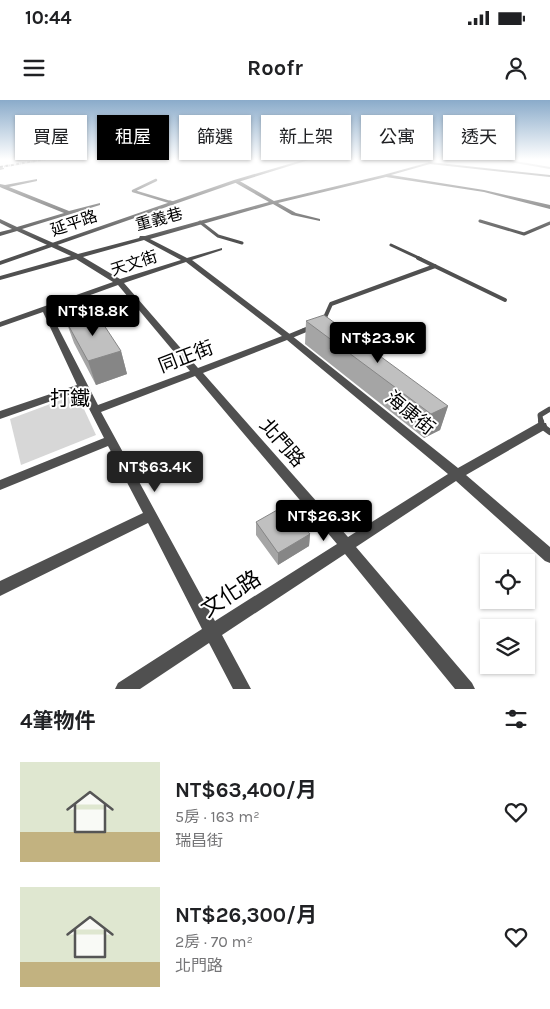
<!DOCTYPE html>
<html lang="zh-TW">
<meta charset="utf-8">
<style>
body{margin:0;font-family:Karla,"Noto Sans TC",sans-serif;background:#f6f6f6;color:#202124;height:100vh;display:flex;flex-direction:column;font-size:19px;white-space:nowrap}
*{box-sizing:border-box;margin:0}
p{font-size:16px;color:#757577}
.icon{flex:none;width:28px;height:28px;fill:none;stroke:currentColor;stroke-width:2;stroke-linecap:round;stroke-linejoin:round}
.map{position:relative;height:589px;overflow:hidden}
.panel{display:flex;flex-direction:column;background:#fff;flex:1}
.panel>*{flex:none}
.top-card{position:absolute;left:15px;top:15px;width:520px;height:45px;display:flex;gap:10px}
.buttons{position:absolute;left:480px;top:454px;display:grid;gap:10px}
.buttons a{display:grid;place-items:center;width:55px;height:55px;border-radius:0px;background:#fff;box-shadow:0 1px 4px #0004;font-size:25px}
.price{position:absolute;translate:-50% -42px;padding:0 11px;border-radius:5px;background:#000;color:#fff;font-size:16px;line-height:32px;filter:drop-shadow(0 1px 2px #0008)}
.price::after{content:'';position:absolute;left:50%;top:30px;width:15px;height:11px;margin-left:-8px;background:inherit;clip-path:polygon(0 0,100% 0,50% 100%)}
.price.current{background:#222;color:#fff}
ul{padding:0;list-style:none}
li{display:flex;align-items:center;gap:15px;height:125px;padding:0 20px}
li span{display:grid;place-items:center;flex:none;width:140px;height:100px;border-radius:0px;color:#555}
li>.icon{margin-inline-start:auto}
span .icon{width:60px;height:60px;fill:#fffc;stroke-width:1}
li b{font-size:21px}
h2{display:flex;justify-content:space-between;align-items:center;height:60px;padding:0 20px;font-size:21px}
.chip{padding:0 18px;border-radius:0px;background:#fff;box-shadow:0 1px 4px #0004;font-size:18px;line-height:45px}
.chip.current{background:#000;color:#fff}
.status{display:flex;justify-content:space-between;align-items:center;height:35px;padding:0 25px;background:#fff;direction:ltr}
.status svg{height:14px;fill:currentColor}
header{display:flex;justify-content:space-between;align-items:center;height:65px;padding:0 20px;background:#fff;font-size:22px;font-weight:700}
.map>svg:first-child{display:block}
</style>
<div class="status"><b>10:44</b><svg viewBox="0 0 49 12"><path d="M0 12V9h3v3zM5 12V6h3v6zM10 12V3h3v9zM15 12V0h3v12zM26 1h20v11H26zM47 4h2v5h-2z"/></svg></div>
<header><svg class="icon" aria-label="menu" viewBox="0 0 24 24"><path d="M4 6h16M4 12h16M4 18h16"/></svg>Roofr<svg class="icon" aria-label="person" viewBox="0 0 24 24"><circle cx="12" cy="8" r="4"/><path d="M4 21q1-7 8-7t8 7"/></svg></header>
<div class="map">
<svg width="550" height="589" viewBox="0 0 550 589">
<rect width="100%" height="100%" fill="#fff"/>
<path fill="#d7d7d7" d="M77,294L96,335L21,365L10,319Z"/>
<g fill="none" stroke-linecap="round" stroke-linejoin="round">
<path stroke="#9e9e9e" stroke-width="2" d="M498,59L550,68"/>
<path stroke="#727272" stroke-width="1" stroke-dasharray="0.5 1" stroke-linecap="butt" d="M404,59L412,60
M10,66L47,59"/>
<path stroke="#505050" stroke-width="2.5" d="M156,80L133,91L173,103"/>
<path stroke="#505050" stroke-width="3" d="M170,102L173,103
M480,121L524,134L550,123
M200,122L218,136L242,143
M391,145L421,159"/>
<path stroke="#505050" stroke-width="4" d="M418,158L505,200
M323,222L331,204L435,166
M302,231L311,227"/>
<path stroke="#505050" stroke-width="5" d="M288,237L305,230
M541,323L540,315L550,309"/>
<path stroke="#505050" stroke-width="6" d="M541,321L542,326L550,332"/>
<path fill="#505050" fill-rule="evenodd" d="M430,62L550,75V77L430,64L391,75L484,90L550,105V109L484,92L386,77L278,103L296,113L320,119V121L292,115L273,104L150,139L187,158L222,148V150L192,160L291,235L458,368L538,323H546L547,326L546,329L466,375L550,447V463L545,461L456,381L356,447L472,583L475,589H455L345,454L222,535L251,589H233L209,543L140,589H115L118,583L202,529L148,423L0,496V481L143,413L108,346L0,390V380L104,338L80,291L0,319V311L77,285L43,212L0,227V222L113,182L76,159L0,180V176L71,156L17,131L0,136V132L12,129L0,123V119L17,127L64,113L2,88L0,87V84L5,85L37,79V81L9,87L69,111L100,103V105L22,129L78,154L139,138L140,136H145L269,102L234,82V80H238L274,101L383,75ZM144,140L181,160L120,179L83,157ZM186,162L282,236L198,268L124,183ZM118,185L190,271L98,305L49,210ZM287,240L448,374L348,437L203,273ZM195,276L337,444L215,521L101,312Z
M0,68H4V69L0,70Z"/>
<path fill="#505050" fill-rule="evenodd" d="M306,59H312L238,82L0,165V161L234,80Z"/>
<path stroke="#000" stroke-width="2" stroke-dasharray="3 1 0.5 1" stroke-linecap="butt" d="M0,67L47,59"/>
</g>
<path fill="#a5a5a5" d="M66,221L121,251L127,274L96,285L74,243Z
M306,221L448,306L440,330L424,338L305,244Z
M256,422L310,434L309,446L278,465L256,435Z"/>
<path fill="#868686" d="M121,251L127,274L96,285L88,261Z
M448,306L440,330L424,338L431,314Z
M310,434L309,446L278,465V453Z"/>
<path fill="#c0c0c0" stroke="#868686" d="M96,213L121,251L88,261L66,221Z
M324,215L448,306L431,314L306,221Z
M286,405L310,434L278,453L256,422Z"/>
<linearGradient id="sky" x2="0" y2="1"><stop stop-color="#8aabca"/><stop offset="0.42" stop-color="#fff"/><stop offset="1" stop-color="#fff" stop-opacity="0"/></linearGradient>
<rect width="550" height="141" fill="url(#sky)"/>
<g text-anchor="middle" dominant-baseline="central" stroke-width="4" stroke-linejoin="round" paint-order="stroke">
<g font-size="16" fill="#000" stroke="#fff">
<text transform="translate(159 119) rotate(-15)">重義巷</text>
<text transform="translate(74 123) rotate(-19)">延平路</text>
<text transform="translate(134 163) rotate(-18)">天文街</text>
</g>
<g font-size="19" fill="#000" stroke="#fff">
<text transform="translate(186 257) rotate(-21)">同正街</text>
<text transform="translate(410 313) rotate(39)">海康街</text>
<text transform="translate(282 343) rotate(49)">北門路</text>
</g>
<g font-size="20" fill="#000" stroke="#fff">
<text x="70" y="298">打鐵</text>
</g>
<g font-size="22" fill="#000" stroke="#fff">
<text transform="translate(231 494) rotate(-33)">文化路</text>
</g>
</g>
</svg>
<div class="buttons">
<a><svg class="icon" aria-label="locate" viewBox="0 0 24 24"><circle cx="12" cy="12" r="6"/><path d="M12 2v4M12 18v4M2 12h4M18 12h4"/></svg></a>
<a><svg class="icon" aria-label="layers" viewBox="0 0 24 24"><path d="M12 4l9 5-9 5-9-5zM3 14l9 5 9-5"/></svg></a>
</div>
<b class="price" style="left:93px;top:237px">NT$18.8K</b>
<b class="price" style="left:378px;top:264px">NT$23.9K</b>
<b class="price current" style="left:155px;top:393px">NT$63.4K</b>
<b class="price" style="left:324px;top:442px">NT$26.3K</b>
<div class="top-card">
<a class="chip">買屋</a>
<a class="chip current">租屋</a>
<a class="chip">篩選</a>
<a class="chip">新上架</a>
<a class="chip">公寓</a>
<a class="chip">透天</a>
</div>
</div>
<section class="panel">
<h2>4筆物件<svg class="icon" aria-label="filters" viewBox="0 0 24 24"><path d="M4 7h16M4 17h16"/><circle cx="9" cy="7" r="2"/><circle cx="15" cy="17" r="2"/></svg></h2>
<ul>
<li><span style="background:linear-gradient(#dfe7d0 70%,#c2b280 0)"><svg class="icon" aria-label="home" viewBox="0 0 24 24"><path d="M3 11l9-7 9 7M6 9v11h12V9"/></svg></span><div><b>NT$63,400/月</b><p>5房 · 163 m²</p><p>瑞昌街</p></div><svg class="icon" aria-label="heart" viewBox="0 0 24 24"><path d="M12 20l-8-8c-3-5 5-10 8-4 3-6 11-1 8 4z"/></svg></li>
<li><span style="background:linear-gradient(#dfe7d0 75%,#c2b280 0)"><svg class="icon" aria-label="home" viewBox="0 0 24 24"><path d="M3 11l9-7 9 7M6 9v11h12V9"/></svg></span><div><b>NT$26,300/月</b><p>2房 · 70 m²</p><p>北門路</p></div><svg class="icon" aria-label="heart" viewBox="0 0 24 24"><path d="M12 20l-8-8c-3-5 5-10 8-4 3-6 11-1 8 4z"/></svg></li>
</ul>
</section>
